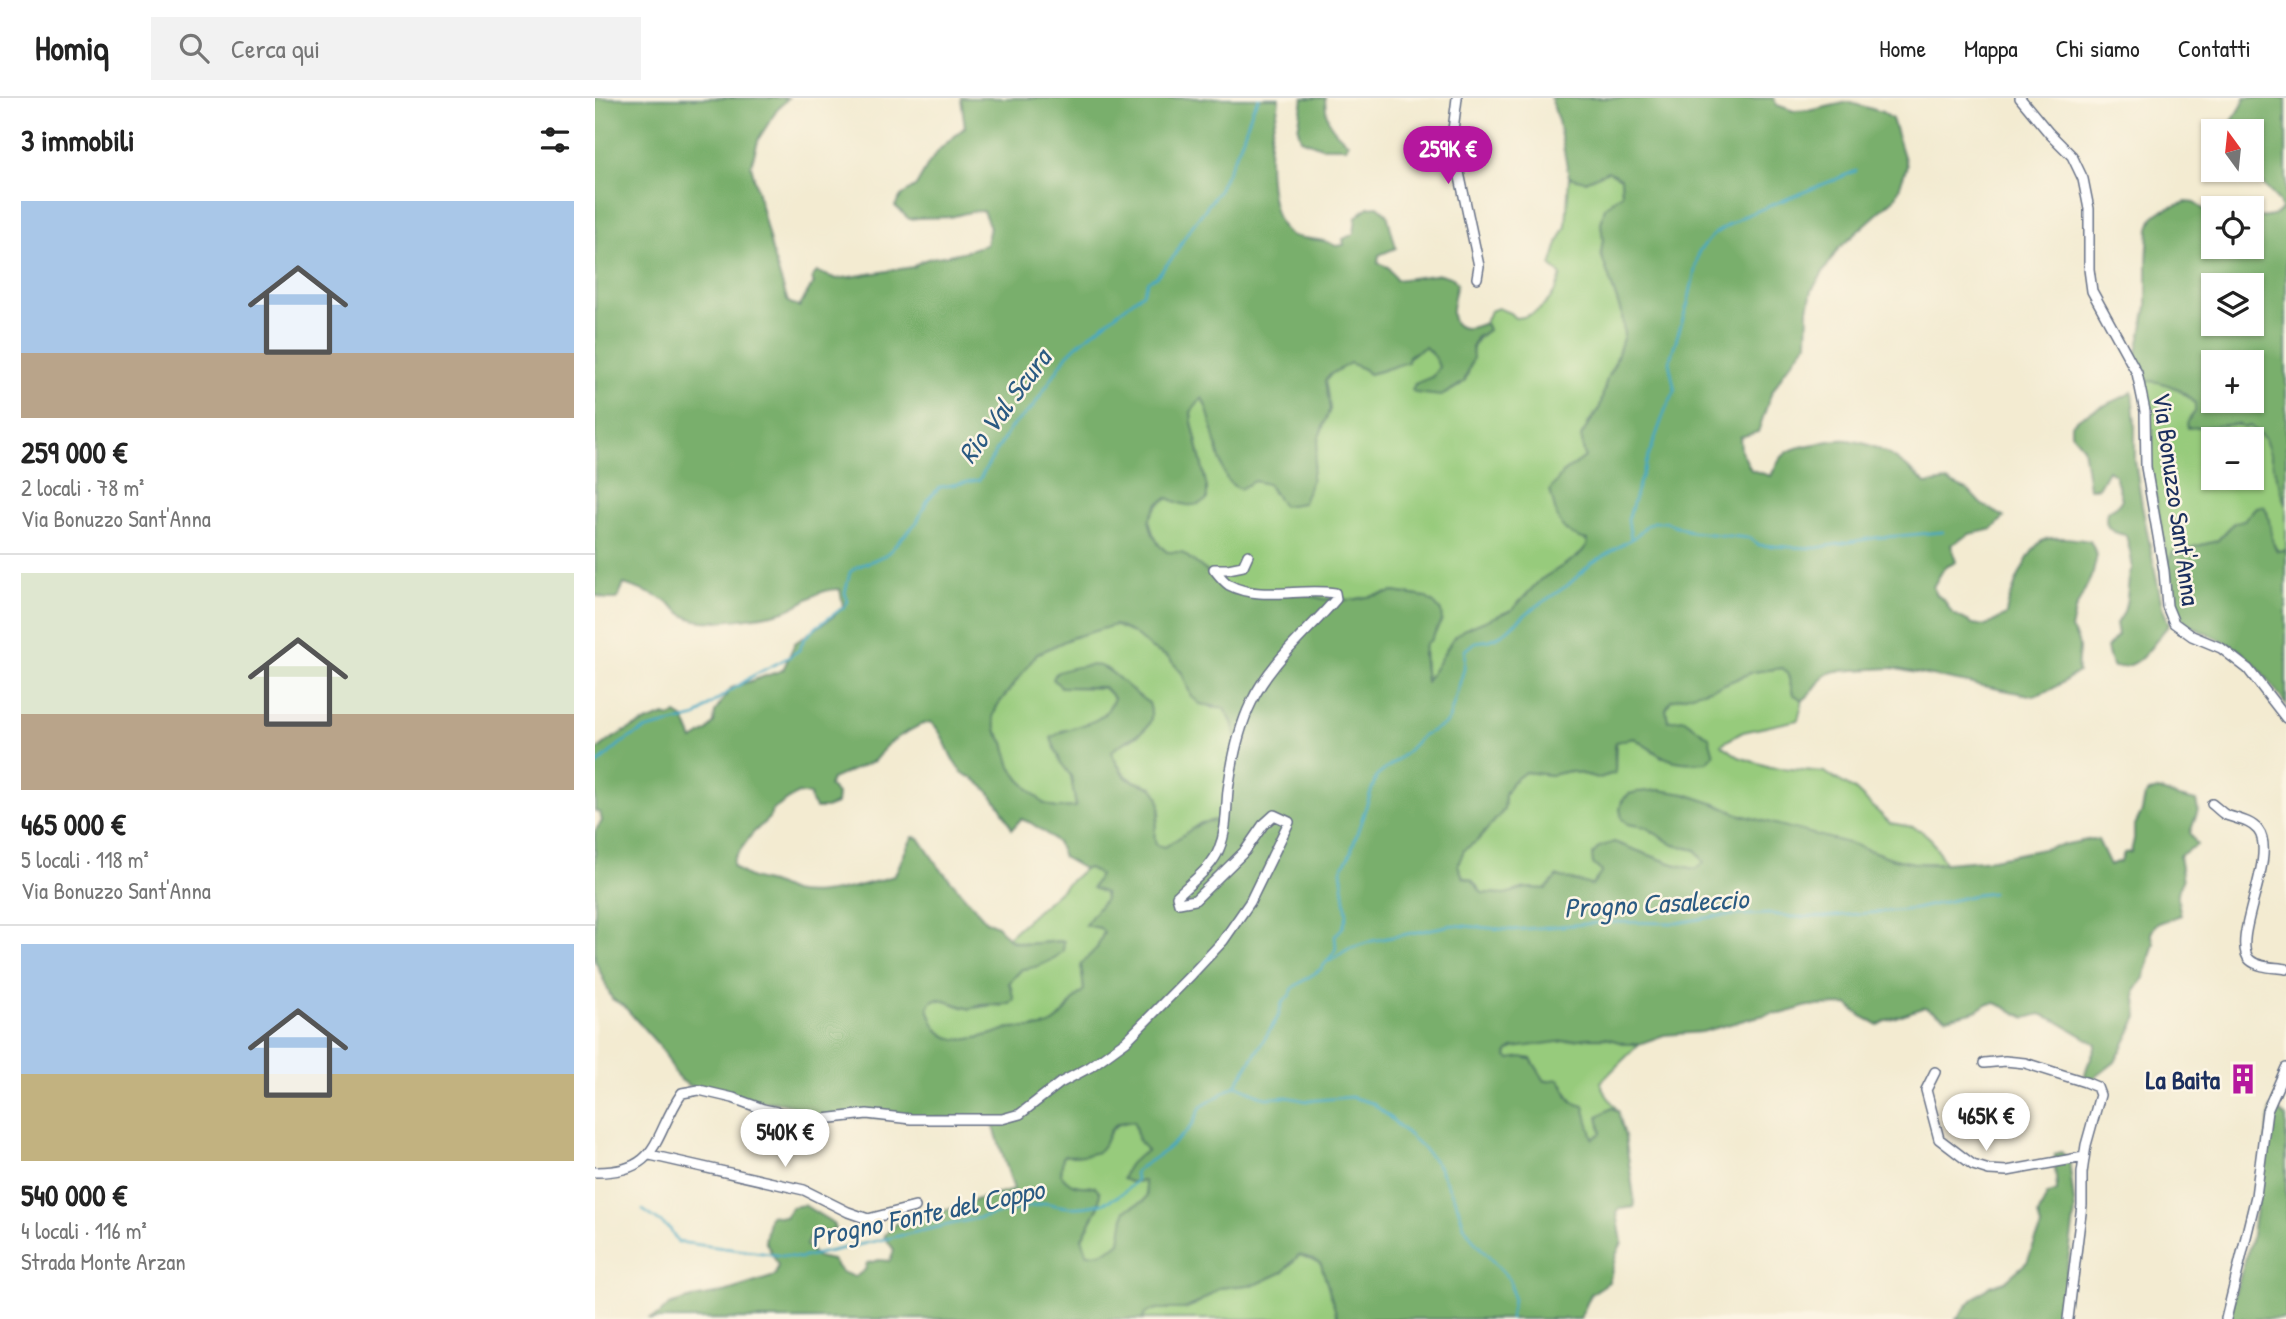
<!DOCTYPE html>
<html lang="it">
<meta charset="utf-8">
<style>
body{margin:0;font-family:"Patrick Hand",sans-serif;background:#f2f2f2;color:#222;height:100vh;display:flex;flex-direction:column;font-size:26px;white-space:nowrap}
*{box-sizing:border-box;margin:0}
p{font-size:23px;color:#767676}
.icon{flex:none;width:38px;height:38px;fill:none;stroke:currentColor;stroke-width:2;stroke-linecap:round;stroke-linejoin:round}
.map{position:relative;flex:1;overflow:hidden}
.drawer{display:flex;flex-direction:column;background:#fff;width:595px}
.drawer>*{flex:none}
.needle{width:46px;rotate:345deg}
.tools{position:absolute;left:1606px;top:21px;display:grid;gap:14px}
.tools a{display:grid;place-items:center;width:63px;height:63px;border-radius:0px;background:#fff;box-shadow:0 2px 5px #0004;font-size:35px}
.price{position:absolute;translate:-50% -60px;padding:0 16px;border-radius:24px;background:#fff;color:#222;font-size:23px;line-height:46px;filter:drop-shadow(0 2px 4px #0008)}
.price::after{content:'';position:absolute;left:50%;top:42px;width:21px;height:16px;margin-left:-10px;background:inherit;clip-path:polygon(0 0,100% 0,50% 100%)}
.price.active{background:#b5179e;color:#fff}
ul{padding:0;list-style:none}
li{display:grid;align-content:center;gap:14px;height:371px;padding:0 21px}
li+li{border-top:2px solid #e0e0e0}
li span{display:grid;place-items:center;height:217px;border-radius:0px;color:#555}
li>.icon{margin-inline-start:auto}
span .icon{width:126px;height:126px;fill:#fffc;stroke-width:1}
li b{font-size:30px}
h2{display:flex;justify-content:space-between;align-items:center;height:84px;padding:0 21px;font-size:30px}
header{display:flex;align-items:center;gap:42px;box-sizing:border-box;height:98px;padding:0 35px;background:#fff;border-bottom:2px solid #e0e0e0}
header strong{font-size:33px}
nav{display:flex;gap:38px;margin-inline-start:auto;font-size:24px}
.search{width:490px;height:63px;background:#f2f2f2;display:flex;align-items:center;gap:18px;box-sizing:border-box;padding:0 24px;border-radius:0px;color:#767676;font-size:26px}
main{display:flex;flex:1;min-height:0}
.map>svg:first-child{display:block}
</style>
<header>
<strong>Homiq</strong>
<div class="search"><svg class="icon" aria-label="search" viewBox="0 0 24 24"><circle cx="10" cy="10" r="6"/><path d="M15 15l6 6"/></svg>Cerca qui</div>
<nav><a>Home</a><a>Mappa</a><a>Chi siamo</a><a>Contatti</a></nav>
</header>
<main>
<section class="drawer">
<h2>3 immobili<svg class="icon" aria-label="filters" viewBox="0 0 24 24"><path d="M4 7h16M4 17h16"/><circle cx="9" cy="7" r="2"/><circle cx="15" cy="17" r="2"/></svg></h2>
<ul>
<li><span style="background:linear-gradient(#a9c7e8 70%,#b9a48a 0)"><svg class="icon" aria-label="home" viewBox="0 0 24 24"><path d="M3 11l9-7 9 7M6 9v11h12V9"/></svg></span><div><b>259 000 €</b><p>2 locali · 78 m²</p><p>Via Bonuzzo Sant'Anna</p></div></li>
<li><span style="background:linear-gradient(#dfe7d0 65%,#b9a48a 0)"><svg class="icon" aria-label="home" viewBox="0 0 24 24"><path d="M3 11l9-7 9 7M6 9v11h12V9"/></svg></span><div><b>465 000 €</b><p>5 locali · 118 m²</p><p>Via Bonuzzo Sant'Anna</p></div></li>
<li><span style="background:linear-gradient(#a9c7e8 60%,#c2b280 0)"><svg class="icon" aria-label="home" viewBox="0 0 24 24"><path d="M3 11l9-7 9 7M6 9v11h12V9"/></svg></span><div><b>540 000 €</b><p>4 locali · 116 m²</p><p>Strada Monte Arzan</p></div></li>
</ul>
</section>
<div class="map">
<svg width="1691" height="1221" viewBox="0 0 1691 1221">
<rect width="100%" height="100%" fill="#fcf5e5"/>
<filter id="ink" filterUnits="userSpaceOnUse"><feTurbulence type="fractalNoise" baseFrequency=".0143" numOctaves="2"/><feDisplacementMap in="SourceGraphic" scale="14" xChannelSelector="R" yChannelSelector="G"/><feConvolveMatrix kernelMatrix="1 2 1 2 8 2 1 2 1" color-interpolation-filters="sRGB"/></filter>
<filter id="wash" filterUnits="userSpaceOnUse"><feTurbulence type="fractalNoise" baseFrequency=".00686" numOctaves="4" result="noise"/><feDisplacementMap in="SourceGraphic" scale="28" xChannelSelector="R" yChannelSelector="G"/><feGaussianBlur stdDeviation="1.57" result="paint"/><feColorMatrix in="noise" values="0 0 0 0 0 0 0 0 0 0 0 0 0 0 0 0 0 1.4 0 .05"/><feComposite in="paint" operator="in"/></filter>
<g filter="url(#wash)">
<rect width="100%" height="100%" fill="#f3ebd1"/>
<path fill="#97cb7c" stroke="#597d6d" stroke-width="2" fill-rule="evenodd" d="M1013,73L1026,79L1027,96L1010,109L1006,126L1008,141L1006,156L1027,217L1029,237L1020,265L1012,280L1005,309L993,325L987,347L990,359L968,375L984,440L993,442L992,448L982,459L945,482L917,512L868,532L831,585C828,557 830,528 830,499L799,494L756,502L728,501L709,496L634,490L586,454H572L564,447L558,436L554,422C562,396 589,396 612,390L597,324L596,314L607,300L615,316L630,376L673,386L678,395L712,396L724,339L735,311L730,283L736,276L755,265L769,271L774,276C795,272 812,260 830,249L840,259L844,269L837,279L820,286L846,298C853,294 866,289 870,282C882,260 869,248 893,232L890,225L895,213L903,210L915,215L920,220C945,219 960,199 966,177L956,168L964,142L971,128L974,79L990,83Z
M1548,283C1568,282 1586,291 1600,305V314L1594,321L1609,329L1625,326L1655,328L1670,341L1691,408V452L1683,453L1676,443L1672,413L1661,409L1649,423L1639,425L1622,443L1578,454L1573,466L1554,362ZM1619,341H1657V380H1619Z
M519,527L538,535L557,551L573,559L587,575L596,598L618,610H629L637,624L643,647L626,725H606L570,749L561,747C557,735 560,726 565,715L558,689C533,683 528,678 516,654C533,638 565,636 554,605L545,600L520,578L466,589L509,590L519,600C510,626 490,627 466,633V664L476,678L481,709L461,710L448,706L424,681L416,669L409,645L402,634L398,619L402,608L442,556L476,540Z
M1188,570L1193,577L1198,596L1208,602L1203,622L1148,634L1126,646L1144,659L1175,669L1229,674L1260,692L1295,725L1318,729L1327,733L1336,741L1350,765H1319L1299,761L1260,747L1186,729L1133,713L1120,706L1065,692L1034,696L1027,702L1025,711L1033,726L1050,729L1079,747L1101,752L1109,765L1100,771L1078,766L1019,744L1007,774L997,787L983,784L951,791L931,790L911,796L887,795L877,782L868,779L862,767L869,752L882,743L909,712L910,696L917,684L930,674L956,677L974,673L1004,680L1020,675L1021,644L1039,640L1067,659L1073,623L1071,611L1076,602L1125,587L1158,574Z
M494,770L504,777L510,801L490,827L505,830L509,834L502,850L486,866L489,892C474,903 472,916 460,924C447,933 431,929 417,930C412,930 407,933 401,935C369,944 342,950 333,909L337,902C349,900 359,908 371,910C382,912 392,905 407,908L417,892L414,885L427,871L435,870L463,843C447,844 425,850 413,839L489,771Z
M1011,940L1031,946H1044L1006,984L1008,992L1023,1013L1017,1011L1006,1030V1035L999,1042C992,1021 976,1006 968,986L950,983L936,961L926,960L915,962L912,959L913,953C933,941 987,940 1011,940Z
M539,1023L543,1041L553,1053L535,1084L549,1083L552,1097L549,1103L531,1112L526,1144C515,1153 506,1156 492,1156L487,1140L504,1108L500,1088C485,1089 475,1089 466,1076L468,1058H482L509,1047C517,1028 519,1026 539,1023Z
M704,1157L718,1161L726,1166L743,1221H547L551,1215L561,1211H589L601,1206L625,1190L662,1186L688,1174Z"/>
<path fill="#79af6c" stroke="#4a6f65" stroke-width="2" fill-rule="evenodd" d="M0,0H193L182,12L164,40L156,67L179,161L193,204L204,209C211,201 211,192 219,186L217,179L222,174L242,181L318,169C330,158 347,159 363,155C372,153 381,149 391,147L395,129L388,113C376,112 366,117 354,119C341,120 327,119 314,121L300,108L306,98L321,88L334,65L345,51L370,29L366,0H684C684,12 679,21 677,32C671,56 673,121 694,136C706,143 725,138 741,148L749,147L748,141L759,136L761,119L773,109L783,108L792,116L801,150L784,157L783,165L793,169L801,182L846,176L858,180L862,186C859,199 848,230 872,230C877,230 885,227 890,225L893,232L881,240L877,250L878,260L869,284L846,298L821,295L817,292L820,286L837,279L844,269L840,259L830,249L814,258L813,264C800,268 787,273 774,276L769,271L755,265L736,276L730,283L735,311L724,339L716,383L708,405L688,408L673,386L659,383L645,391C642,389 638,388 635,385C624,376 619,320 607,300L596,314L597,324L612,390V402C598,411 586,407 573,400L563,405L554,422L558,436L564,447L572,454H586L634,490L709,496L728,501L756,502L799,494L830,499L840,506L846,513L847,522L836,542L830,546L828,556L831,584L858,541L868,532L917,512L945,482L982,459L992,448V442C962,436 962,418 955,392L968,375L990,359L986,338L1005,309L1012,280L1020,265L1029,237L1027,217L1006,156L1008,141L1006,126L1010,109L1027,96L1026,80L1013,73L990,83L974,79L963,23L956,0H1178L1182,7L1199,13L1218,12L1253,4L1287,14L1297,21L1312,68L1301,99L1243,151L1217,192L1213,211L1212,245L1189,274L1176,296L1163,334L1145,339L1146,352L1156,372L1176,378C1186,354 1194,350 1220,346C1230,344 1242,341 1252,342C1283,345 1310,365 1331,386L1352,383L1374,393L1386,406L1409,419L1398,431L1375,436L1356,447L1361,464L1349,470L1338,489L1342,497L1349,502L1357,515L1378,526L1391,528L1411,517C1412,501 1435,445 1451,441C1461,438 1485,441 1495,443L1502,457L1498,475L1480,512L1476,531C1491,553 1480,553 1483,574L1457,591L1439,598L1296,570L1241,573C1223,577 1222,593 1208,602L1198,596L1193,577L1188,570L1158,574L1125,588L1076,602L1071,611L1073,623L1088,621L1114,639L1119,657L1112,664C1076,667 1068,660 1039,640L1021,644C1018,654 1021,664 1020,675L1004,680L974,673L956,677L930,674L917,684L910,696L909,712L882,743L869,752L863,767L868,779L877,782L887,795L910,796L931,790L951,791L962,778L997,787L1007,774L998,766L997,757L1004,749L1019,744L1078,766L1100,771L1109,765L1101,752L1079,747L1050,729L1033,726L1027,721L1025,711L1028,702L1034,696L1042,694L1065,692L1090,696L1120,706L1146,717L1260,747L1299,761L1319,765L1340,766L1398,761L1497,741L1503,742L1515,767L1526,763L1529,755L1536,754L1539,741V729L1547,713L1550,698L1554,694L1564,692L1580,698L1601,703L1603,712L1595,735L1602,747L1584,758L1588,783C1580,794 1583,805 1586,817L1561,826L1556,835L1559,845L1549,880L1540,893L1543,919L1520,964L1498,981L1490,978C1491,965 1499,958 1501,946L1460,922L1445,916L1431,920L1401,905L1391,906L1381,913L1352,920L1330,909L1292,922L1283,927L1266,918L1253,907L1213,908L1186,916L1178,915L1153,921L1107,934L1069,937L1044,946H1031L1011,940H992L918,950L913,953L912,959L915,961L926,959L936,961L950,983L964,981C976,995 967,1003 989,1008L998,1041L1006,1035L1003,1018L1017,1010L1023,1013L1030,1038L1040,1106L1039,1109L1025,1111L1022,1115L1027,1144L1021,1157L1014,1184L996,1196L985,1221H743L726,1166L718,1161L704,1157L688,1174L662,1186L625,1190L601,1206L589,1211H561L551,1215L547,1221H53L64,1217L74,1207L97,1200L126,1195L180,1178L183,1167L170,1143L175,1117L190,1119L197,1109L209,1107L238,1125L240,1132L215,1138L211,1147L222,1159L237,1162L246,1174L260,1179L270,1172L272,1165L284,1162L295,1163L299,1152L289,1138L301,1125L309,1121L369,1108L380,1102L419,1092L396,1020L225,1019L209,1011L186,1005L157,1003L93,987L82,979L68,952L29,908L17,901L0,862V733L7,723L5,715L0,713V654C18,636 46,625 70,617L75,619L81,616L89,621L98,642L112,633L119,625L120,614L136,590L188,572L200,545L239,518L248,508L245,491C219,491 210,507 186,514C166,519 120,526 101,522C88,520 80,508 69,502C56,495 43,491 29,486L22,501H11L0,497ZM520,527L538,535L557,551L573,559L587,575L596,598L605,606L629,610L637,624L643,647L626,725L620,722L606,725L570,749L561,747C555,729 570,715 563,698C558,684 541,688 531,679C524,672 520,662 516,654C532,637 565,636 554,605C539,597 518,571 505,568C495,565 470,571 461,575L458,581L466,589H509L519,600C507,632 480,623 456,640L466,665L476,678L481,709L461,710L448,705L424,681L416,669L409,645L402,634L398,619L402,608L442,556L476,540ZM336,624C351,636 353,662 368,675C372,678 378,679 382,683C399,696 408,712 417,731L426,721L436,725L456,739L463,746L468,759L489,771L494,770L504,777L497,790L510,795V801L490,827L505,830L509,834L502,850L486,866L489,892C474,903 472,916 460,924C447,933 431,929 417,930C412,930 407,933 401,935C369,944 342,950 333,909L337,903L345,901L375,911L386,907L415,906L419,901L414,885L427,871C444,870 456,864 468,853L469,843L431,846L416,843L402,828L391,823L343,768L324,740L318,739C310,751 306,765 299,778C271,786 225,801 197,794C190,792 183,787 176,785C162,782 148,779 138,767L139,761L157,736L174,720L178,712L203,695L215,697L216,704L221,710H231L241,706L242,696L234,688L237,681L279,663L292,647L308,636L325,627ZM539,1023L543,1041L552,1053C539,1061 531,1066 528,1081L535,1084L549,1083L552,1097L549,1103L530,1112L525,1144C515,1153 506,1156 492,1156L487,1140L504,1108L505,1094L500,1088C485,1089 475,1089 466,1076L468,1058C478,1058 492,1058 502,1054C513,1049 511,1032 522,1026C526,1024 534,1024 539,1023Z
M708,0H730C731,24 735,30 753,45L751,49H726L706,41L703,31Z
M1650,0H1691V408L1670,341L1655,328L1650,330L1644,326L1593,330L1592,325L1600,314V305C1586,291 1568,282 1548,283L1540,262L1552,209V164L1554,130L1558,119L1566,113L1591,104L1599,105L1619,118V149H1657V120C1668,118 1679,122 1686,111L1684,103L1654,72H1657V33H1631C1637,20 1646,14 1650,0ZM1619,187H1657V226H1619ZM1619,264H1657V303H1619Z
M1537,294L1540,325V363L1547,408L1567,508L1574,527C1558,543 1547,573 1519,569L1515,562L1512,550L1523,537L1521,525C1535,513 1531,491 1535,476C1537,468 1538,474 1537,465C1536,456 1533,446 1531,437C1517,435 1508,430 1512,414L1523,407L1527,401L1520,377L1513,372L1503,390H1494L1488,349L1476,335V327C1491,312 1518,306 1537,294Z
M1669,408C1678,422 1672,436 1682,453L1691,452V607C1677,588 1663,566 1644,552C1625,538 1595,535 1583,514L1573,466L1578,454L1622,443L1639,425L1649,422L1661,409Z
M1676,1010H1681L1691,1019V1221H1632L1656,1143Z
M1466,1054L1474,1061L1480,1113L1465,1221H1361L1377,1202L1395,1188L1410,1183L1432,1164L1446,1129L1443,1117L1452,1097L1462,1093C1462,1080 1458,1069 1460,1056Z"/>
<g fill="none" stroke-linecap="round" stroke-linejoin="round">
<path stroke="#45a9c4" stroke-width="2.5" d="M1036,441L1033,422L1045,382L1071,310L1080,293L1074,264L1093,205L1104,153L1119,136L1147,119L1261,73
M0,668L25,646L43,635L52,631L101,619L116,606L159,577L194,559L204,552L209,541L220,530L250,508L253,503L250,495L255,474L262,469L291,457L322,424L333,401L345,389L384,382L416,329L438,309L472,257L482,247L548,195L553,183L561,179L580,157L592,135L623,94L645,47L658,10L664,0
M735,863L753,851L777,843L857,827L917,832L1014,824L1082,825L1122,818L1177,816L1197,819H1228L1320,811L1380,797L1397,795
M641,987L671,1000L692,999L712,1003L756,999L777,1005L792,1017L829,1051L843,1068L862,1106L869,1128L879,1143L915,1182L918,1200L915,1221
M48,1112L75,1131L83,1144L205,1160L451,1105C482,1114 520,1109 541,1082L540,1074L543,1071L571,1052L591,1034L597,1027L606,1009L641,987L683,919L687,905L694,898L699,889L726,871L738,856L741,850L740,838L748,829L752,817L746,772L755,756L781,679L813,653L827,638L850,626L854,621L869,571L870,552L880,544L895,542L906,537L936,512L973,487L997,465L1041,438L1052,427L1058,424H1071L1097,434L1154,440L1164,447L1194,449L1221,450L1278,440L1348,434"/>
</g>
</g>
<g filter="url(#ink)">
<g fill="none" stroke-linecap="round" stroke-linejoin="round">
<g stroke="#677186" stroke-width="12">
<path id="minor" d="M862,0L858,32L859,51L884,168L882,180
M1425,0L1454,35L1477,58L1488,81L1494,111V171L1497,193L1542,275L1550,313L1551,369L1569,473L1572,508L1579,525L1597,538L1626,550L1653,571L1691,620
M1617,706C1621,709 1625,713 1629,716C1640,721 1655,722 1663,732C1684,758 1634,843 1655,862C1664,870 1680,869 1691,871
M1389,965L1410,963L1430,965L1490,984L1502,989L1505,997L1491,1047L1487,1075V1107L1473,1221
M1340,974L1331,992L1344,1041L1378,1067L1394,1072L1412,1073L1489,1059
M55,1057L209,1092L253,1114L273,1121L320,1109
M0,1074C66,1075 58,1037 87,995L104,992L138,1000L168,1011L220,1022L272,1016L316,1021H407L425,1016L465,985L495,969L531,943L597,876L628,843L655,804L694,724L679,717L668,727L650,753L600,802L584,805L582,798C596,784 617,770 624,751C632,732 631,712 633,692C637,663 643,632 656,605C675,564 712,535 741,501L740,495C706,489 666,504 634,487C628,483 623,476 619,471H633L648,468L653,457
M1631,1221L1661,1098L1672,1013L1691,970"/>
</g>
<use href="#minor" stroke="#fff" stroke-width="9"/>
</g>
</g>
<defs>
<g id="building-bare" transform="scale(2.415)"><path d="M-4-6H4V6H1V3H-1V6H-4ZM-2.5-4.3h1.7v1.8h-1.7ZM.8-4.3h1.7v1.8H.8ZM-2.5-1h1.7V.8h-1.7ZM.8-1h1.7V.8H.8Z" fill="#b5179e" stroke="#fcf5e5" stroke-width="2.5" paint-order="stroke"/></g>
</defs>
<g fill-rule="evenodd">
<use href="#building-bare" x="1648" y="981"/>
</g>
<g text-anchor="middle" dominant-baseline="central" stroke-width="5" stroke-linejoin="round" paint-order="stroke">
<g font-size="26" fill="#1b2f5e" stroke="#fcf5e5">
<text transform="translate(1582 401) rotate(82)">Via Bonuzzo Sant'Anna</text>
</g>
<g font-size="26" font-weight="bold" fill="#1b2f5e" stroke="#fcf5e5" text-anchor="end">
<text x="1625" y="981">La Baita</text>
</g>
<g font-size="28" font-style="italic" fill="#2a5a82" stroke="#fcf5e5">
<text transform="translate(409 308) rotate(-53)">Rio Val Scura</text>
<text transform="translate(1061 805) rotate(-3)">Progno Casaleccio</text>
<text transform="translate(332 1115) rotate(-12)">Progno Fonte del Coppo</text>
</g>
</g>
</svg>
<div class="tools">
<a><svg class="needle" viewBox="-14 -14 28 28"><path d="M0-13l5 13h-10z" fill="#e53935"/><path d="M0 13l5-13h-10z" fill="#767676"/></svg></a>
<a><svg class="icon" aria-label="locate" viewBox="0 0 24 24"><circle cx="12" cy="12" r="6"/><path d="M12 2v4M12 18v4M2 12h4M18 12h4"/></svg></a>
<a><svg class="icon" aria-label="layers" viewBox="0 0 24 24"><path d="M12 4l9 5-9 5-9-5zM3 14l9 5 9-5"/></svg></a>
<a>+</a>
<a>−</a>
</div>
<b class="price active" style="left:853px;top:88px">259K €</b>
<b class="price" style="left:1391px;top:1055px">465K €</b>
<b class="price" style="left:190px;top:1071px">540K €</b>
</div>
</main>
